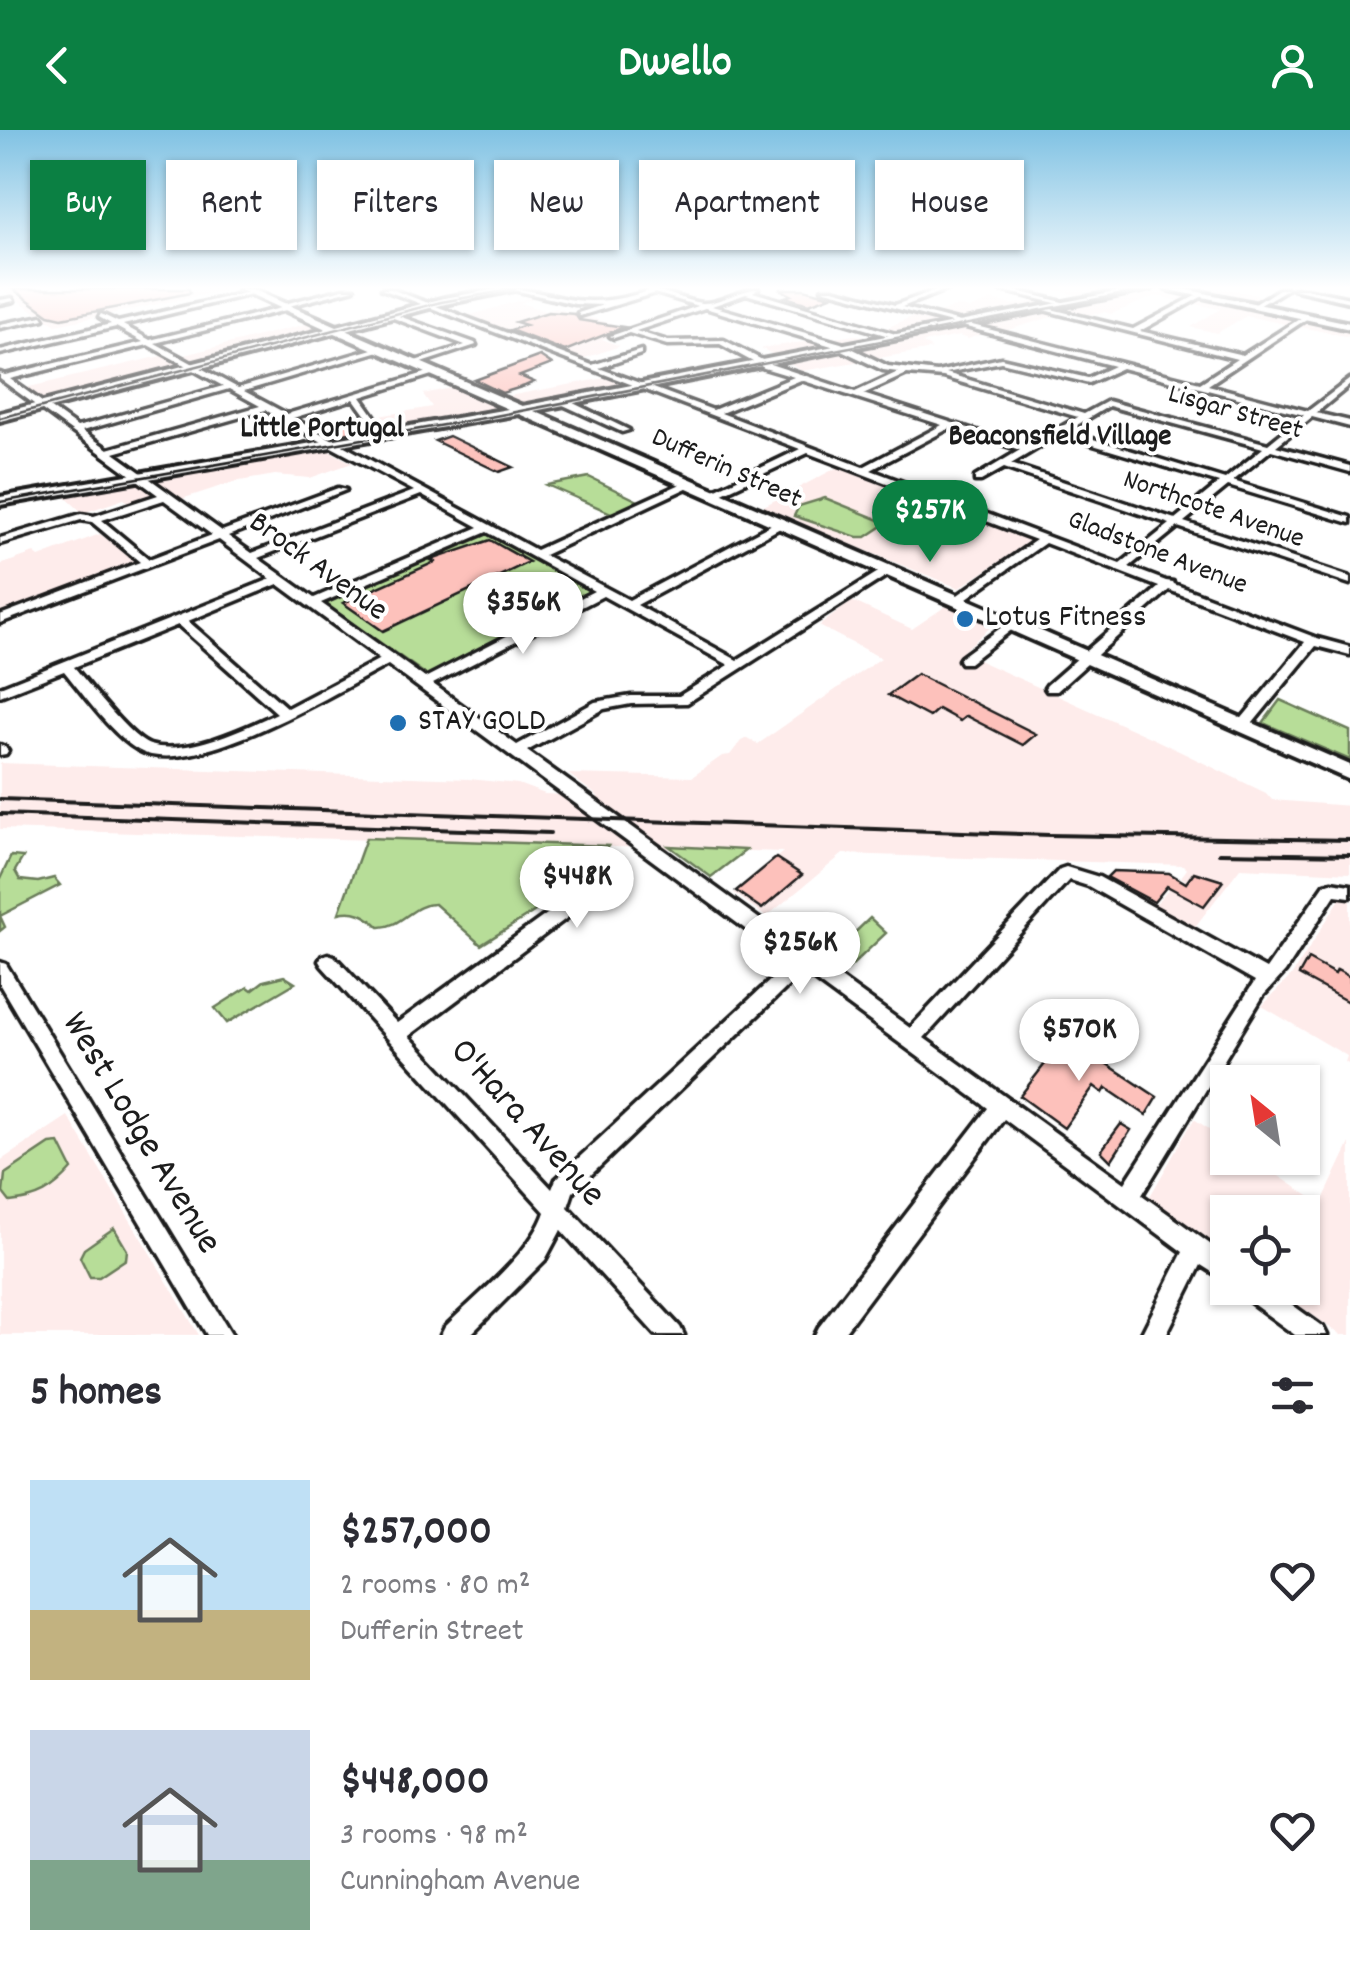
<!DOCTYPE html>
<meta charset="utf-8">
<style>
body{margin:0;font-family:Dekko,sans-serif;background:#f7f7f7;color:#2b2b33;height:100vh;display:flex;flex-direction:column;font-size:38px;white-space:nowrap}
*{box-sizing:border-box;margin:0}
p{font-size:32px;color:#7c7c81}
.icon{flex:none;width:55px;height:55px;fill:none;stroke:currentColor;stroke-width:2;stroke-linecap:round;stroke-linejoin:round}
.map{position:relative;height:1205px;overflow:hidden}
.details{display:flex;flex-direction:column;background:#fff;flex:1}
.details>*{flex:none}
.top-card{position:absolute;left:30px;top:30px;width:1290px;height:90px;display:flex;gap:20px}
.needle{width:65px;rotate:330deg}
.tools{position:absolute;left:1210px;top:935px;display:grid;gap:20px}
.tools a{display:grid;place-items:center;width:110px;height:110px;border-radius:0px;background:#fff;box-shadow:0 2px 8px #0004;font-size:50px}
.price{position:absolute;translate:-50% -85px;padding:0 22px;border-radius:35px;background:#fff;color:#222;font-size:32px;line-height:65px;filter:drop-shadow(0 2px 5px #0008)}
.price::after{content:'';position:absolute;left:50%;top:60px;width:30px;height:22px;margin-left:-15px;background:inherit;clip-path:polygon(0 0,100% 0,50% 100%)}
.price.active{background:#0b8043;color:#fff}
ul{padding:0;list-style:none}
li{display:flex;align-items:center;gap:30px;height:250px;padding:0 30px}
li span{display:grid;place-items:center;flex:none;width:280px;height:200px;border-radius:0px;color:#555}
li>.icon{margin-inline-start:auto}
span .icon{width:120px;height:120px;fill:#fffc;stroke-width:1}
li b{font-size:42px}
h2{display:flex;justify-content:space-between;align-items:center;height:120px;padding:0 30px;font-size:42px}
.pill{padding:0 35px;border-radius:0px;background:#fff;box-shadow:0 2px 8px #0004;font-size:35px;line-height:90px}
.pill.active{background:#0b8043;color:#fff}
header{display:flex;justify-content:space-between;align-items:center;height:130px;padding:0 30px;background:#0b8043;color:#fff;font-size:45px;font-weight:700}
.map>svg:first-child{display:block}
</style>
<header><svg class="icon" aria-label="back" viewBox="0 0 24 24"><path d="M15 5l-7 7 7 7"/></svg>Dwello<svg class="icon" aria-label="person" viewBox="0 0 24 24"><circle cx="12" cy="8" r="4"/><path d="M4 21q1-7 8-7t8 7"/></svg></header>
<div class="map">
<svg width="1350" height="1205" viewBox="0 0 1350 1205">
<rect width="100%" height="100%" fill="#fff"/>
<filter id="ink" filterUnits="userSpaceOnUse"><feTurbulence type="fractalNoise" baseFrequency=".01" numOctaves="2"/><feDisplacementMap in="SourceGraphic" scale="20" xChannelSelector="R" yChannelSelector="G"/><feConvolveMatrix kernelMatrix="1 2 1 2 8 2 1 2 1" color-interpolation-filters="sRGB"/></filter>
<g filter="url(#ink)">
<path fill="#feeceb" d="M0,159H231L56,195Z
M1051,159H1124L1138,163L1159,159H1228L1276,169L1265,176L1343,192L1350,188V207L1246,186L1217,203L1191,197L1220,179L1156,166L1111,184L1104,182L1071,188L1058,185L1001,202L992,200L968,209L959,206L922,213L932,219L802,241L761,218L855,205L872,207L891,202L884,199L916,185L927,188L957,176L969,179L993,170L1013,175L1033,171L1048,175L1085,167Z
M531,167L535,168L520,173L545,181L555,178L630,199L602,209L620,216L579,230L465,187Z
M310,193L323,199L197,233L184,225Z
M161,226L183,235L51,270H41L25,258Z
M611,247L630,256L526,276L503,267Z
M456,257L503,279L376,302L367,288L432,277L423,264Z
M326,319L352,333L310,348L275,345L234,352L163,375L158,371L136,378L124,369L83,383L63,365Z
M842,335L1034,409L959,458L760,378Z
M100,404L135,430L128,438L0,485V435L34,423L39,427Z
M852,471L912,499L946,476L992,496L963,521L980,531L1154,609L1266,663L1272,670L1350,676V743L1240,738L1194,798L1154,776L1171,756L1178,760L1185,750L1181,747L1187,739L1183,735L843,724L766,787L734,763L783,722L0,699V633L469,649L518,654L545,664L599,667L568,644L692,647L722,626L730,625L741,611L747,608L758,614L881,528L819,496Z
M1342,766L1350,768V935L1345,932L1347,926L1262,876L1292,845Z
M68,986L199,1205H0V1031Z
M1194,989L1227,1011L1228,1028H1252L1321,1074L1350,1013V1205H1341L1274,1158H1302V1082H1228L1227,1125L1149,1068Z"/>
<path fill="#b7dd98" stroke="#6a7c5a" stroke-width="2.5" d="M589,347L640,372L613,384L547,355Z
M825,368L882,391L884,395L866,407H857L794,386L799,376Z
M486,402L592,461L428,546L325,474Z
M1280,570L1350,601V630L1263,593Z
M366,708L608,716C578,761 525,786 481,815L435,774C413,773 401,798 379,797C367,785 355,779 339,783Z
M669,716L746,720L711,747Z
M11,726L23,727L15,741L20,750L38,752L54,748L60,755L0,786L5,797L0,801V749Z
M870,788L886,803L845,842L827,829Z
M284,846L295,853L227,893L215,878L248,857L252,860L264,851Z
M59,1013L72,1039C53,1061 38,1069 10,1072L3,1063L5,1044L50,1014Z
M114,1098L127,1120L126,1129L99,1147H90L80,1127L84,1119Z"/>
<path fill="#fdc1bb" stroke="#1c1c1c" stroke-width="2.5" d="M13,159H189L190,163L62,188L49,185Z
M780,159H804L831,166L809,174L785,167L791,165Z
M548,182L575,184L579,190L624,197L565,221L510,200L526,195L516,192Z
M540,226L552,234L520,246L534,252L525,256L502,263L475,250Z
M362,287L370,299L333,306L321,299Z
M449,306L513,337L499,342L435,311Z
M490,410L529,432L383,501L343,473L435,432L431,430Z
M917,544L1036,604L1023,615L966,586L960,591L938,579L929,587L888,565Z
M776,728L802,745L762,779L736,761Z
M1113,741L1169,743L1186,753L1194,742L1223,751L1204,776L1167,756L1154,772L1107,747Z
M1308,829L1335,844L1337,840L1350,847V873L1299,845Z
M1066,907L1157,967L1146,985L1106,958L1103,963L1094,956L1064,998L1020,966Z
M1121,994L1131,1000L1111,1031L1101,1021Z"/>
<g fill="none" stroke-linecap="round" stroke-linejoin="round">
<g stroke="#1c1c1c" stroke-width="7">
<path id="street" d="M343,159H354L289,176L290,179L155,213L238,258L379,217L386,219L244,261L287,284L435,240V244L361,267L376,288L375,290H369L354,269L293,288L536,420L685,352H691V356L544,425L629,470L776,392H784V396L637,475L737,530L883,439H891V443L687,573L631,574L604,579L527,621L910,898L1060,739L1066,737L1099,747L1266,839L1325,754L1331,752L1350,755V767L1335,765L1285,842L1263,866L1142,1065L1228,1127V1152L1201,1135L1166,1205H1141L1183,1122L1004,989L842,1205H815L819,1197L988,978L803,842L573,1062L568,1077L680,1197L684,1205H656L561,1100L545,1130L470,1205H441L445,1197C475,1167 532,1122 545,1082L322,836L319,831L322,826L328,824L334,826L397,893L609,739L612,732L618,730L624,732L626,736L623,746L409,906L552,1059L556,1049L790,832L388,535C337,561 192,651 138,620C113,606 83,564 64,541L0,566V557L271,449L219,410L0,493V485L140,432L92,392L81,390L0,414V408L81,384L94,386L158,365L0,249V243L5,245L143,212L116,197L0,224V220L111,194L99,187L101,184L118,192L253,161L256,163L123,195L150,210L281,178L280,175ZM148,215L223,256L77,297L10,249ZM229,259L260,276L108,319L82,301ZM266,280L281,290L414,361L252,423L228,406L346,360L338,358L222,401L114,323ZM421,365L479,397L314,468L258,428ZM164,370L212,405L149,429L102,390ZM487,402L594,461L425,548L321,473ZM278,454L380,529L287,578L188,491ZM603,466L729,535L679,566H631L595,572L517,615L433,554ZM178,495L277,583C245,598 186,626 150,615C131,609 89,554 74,537ZM1069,750L1088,756L1255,851L1125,1053L924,908Z
M382,159H391L592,235L641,220V224L599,238L713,280L794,247L764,238L720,214L667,215L629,203L614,208L610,206L698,176L655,163L580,186L578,183L603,175L575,174L510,159C532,159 553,167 575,170C602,173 622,169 648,161L645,159C665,159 682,171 702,173C720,174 739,159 758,159L753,162L906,207L899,209L746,164L712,176L841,213L888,236L937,242L1001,228L1088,248L1114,236L822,159H833L895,175L939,159H948L902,177L1200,253L1237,229L1040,179L1043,177L1133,199L1201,163L1203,166L1140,201L1243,225L1304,186H1308V188L1208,255L1308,281L1350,249V255L1316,283L1350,291V297L1312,287L1276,316L1350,336V342L1271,320L1233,351L1350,387V393L1228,356L1184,392L1350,447V454L1178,397L1129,437L1166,451L1173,452L1174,454L1317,508L1350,517V525L1316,516L1248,599H1238L1236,596L1238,593L1305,512L1169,460L1057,561H1047L1045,558L1047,555L1159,457L1045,413L960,473H952V469L1036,410L808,323L716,366H710V362L800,319ZM705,178L835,217L883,240L898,242L855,262L770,234L724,210L668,211L636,201ZM1001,232L1089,253L1122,238L1304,285L1268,314L1108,271L1084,284L946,243ZM907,244L943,247L1078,287L1027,317L863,264ZM801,250L942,295L863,337L721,283ZM1109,276L1263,318L1225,349L1067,301ZM950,298L1020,320L975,347V351H981L1004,338L1170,394L1120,434L871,340ZM1060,305L1219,353L1175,389L1011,334Z
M997,159H1009L1071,174L1068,176Z
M1279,159H1287L1257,177L1252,176Z
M1293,159H1306L1350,168V172Z
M12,168L14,171L0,174V170Z
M390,183L475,213L476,215L412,236V232L465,215L388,186Z
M42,186L44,189L0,198V194Z
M561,270H567L629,300L622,302L561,274Z
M1010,491L1016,495L1014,498L969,533H961L959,530L961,527Z
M0,615L5,617L8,621L6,624L0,625Z
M0,832L6,834L232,1205H207L0,855Z
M1239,1158H1269L1323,1197L1327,1205H1295L1242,1166Z"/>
</g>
<g stroke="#1c1c1c" stroke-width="8">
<path id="secondary" d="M239,159H252L337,196L444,168L497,159H518L445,174L346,200L522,276L1131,159H1151L534,281L1350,635V650L519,284L0,375V367L508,279L335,203L0,291V283L326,199Z
M1166,159H1185L1350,193V199Z"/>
</g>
<use href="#street" fill="#fff" fill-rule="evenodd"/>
<use href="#secondary" fill="#fff" fill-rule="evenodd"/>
<path stroke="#1c1c1c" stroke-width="2.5" d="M0,288L441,172L515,159
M0,372L495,286L1149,159"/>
<path stroke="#1c1c1c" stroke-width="4" d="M0,669L1049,705L1350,710
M0,684L550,703
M1219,723L1350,725"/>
</g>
</g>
<linearGradient id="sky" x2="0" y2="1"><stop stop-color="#80c2e3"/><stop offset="0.48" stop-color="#fff"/><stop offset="1" stop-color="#fff" stop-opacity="0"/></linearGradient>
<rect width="1350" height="328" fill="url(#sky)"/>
<g fill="#1f6fb2" stroke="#fff" stroke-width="4">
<circle cx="965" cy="489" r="10"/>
<circle cx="398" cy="593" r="10"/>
</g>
<g text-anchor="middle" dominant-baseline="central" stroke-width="8" stroke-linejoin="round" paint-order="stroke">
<g font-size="28" fill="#1c1c1c" stroke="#fff">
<text transform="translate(1235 284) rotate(16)">Lisgar Street</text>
<text transform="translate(726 340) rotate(24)">Dufferin Street</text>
<text transform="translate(1213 381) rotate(19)">Northcote Avenue</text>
<text transform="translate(1157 424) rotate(21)">Gladstone Avenue</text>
</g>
<g font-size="30" font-weight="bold" fill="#1c1c1c" stroke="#fff">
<text x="322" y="300">Little Portugal</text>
<text x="1060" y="308">Beaconsfield Village</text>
</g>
<g font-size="32" fill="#1c1c1c" stroke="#fff">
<text transform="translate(317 438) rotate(36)">Brock Avenue</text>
</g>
<g font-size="32" fill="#1c1c1c" stroke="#fff" text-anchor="start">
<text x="985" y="489">Lotus Fitness</text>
<text x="418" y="593">STAY GOLD</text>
</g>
<g font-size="38" fill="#1c1c1c" stroke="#fff">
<text transform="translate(526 994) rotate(48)">O'Hara Avenue</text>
<text transform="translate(140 1004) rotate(59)">West Lodge Avenue</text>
</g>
</g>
</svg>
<div class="tools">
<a><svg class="needle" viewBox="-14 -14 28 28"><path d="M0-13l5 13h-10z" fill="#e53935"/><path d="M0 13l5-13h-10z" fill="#7c7c81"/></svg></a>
<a><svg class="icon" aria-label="locate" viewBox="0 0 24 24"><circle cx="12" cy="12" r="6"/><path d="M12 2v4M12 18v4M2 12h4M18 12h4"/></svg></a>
</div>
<b class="price active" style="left:930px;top:435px">$257K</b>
<b class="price" style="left:523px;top:527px">$356K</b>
<b class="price" style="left:577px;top:801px">$448K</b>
<b class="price" style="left:800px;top:867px">$256K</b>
<b class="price" style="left:1079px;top:954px">$570K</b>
<div class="top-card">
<a class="pill active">Buy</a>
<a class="pill">Rent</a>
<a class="pill">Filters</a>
<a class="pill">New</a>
<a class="pill">Apartment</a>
<a class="pill">House</a>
</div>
</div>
<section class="details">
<h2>5 homes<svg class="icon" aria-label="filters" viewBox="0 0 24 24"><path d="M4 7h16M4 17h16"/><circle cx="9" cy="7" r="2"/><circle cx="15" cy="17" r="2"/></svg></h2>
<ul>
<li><span style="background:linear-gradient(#bfe0f5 65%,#c2b280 0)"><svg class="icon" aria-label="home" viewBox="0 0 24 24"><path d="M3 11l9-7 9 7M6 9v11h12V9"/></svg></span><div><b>$257,000</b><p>2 rooms · 80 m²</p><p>Dufferin Street</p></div><svg class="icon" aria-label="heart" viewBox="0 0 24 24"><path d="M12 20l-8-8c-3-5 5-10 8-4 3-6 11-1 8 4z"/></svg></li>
<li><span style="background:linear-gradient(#c9d6e8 65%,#7fa58c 0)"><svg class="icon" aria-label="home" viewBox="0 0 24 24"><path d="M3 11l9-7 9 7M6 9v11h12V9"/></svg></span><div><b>$448,000</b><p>3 rooms · 98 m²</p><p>Cunningham Avenue</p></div><svg class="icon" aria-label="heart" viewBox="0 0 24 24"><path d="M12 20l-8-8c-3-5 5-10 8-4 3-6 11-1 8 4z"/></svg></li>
</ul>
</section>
